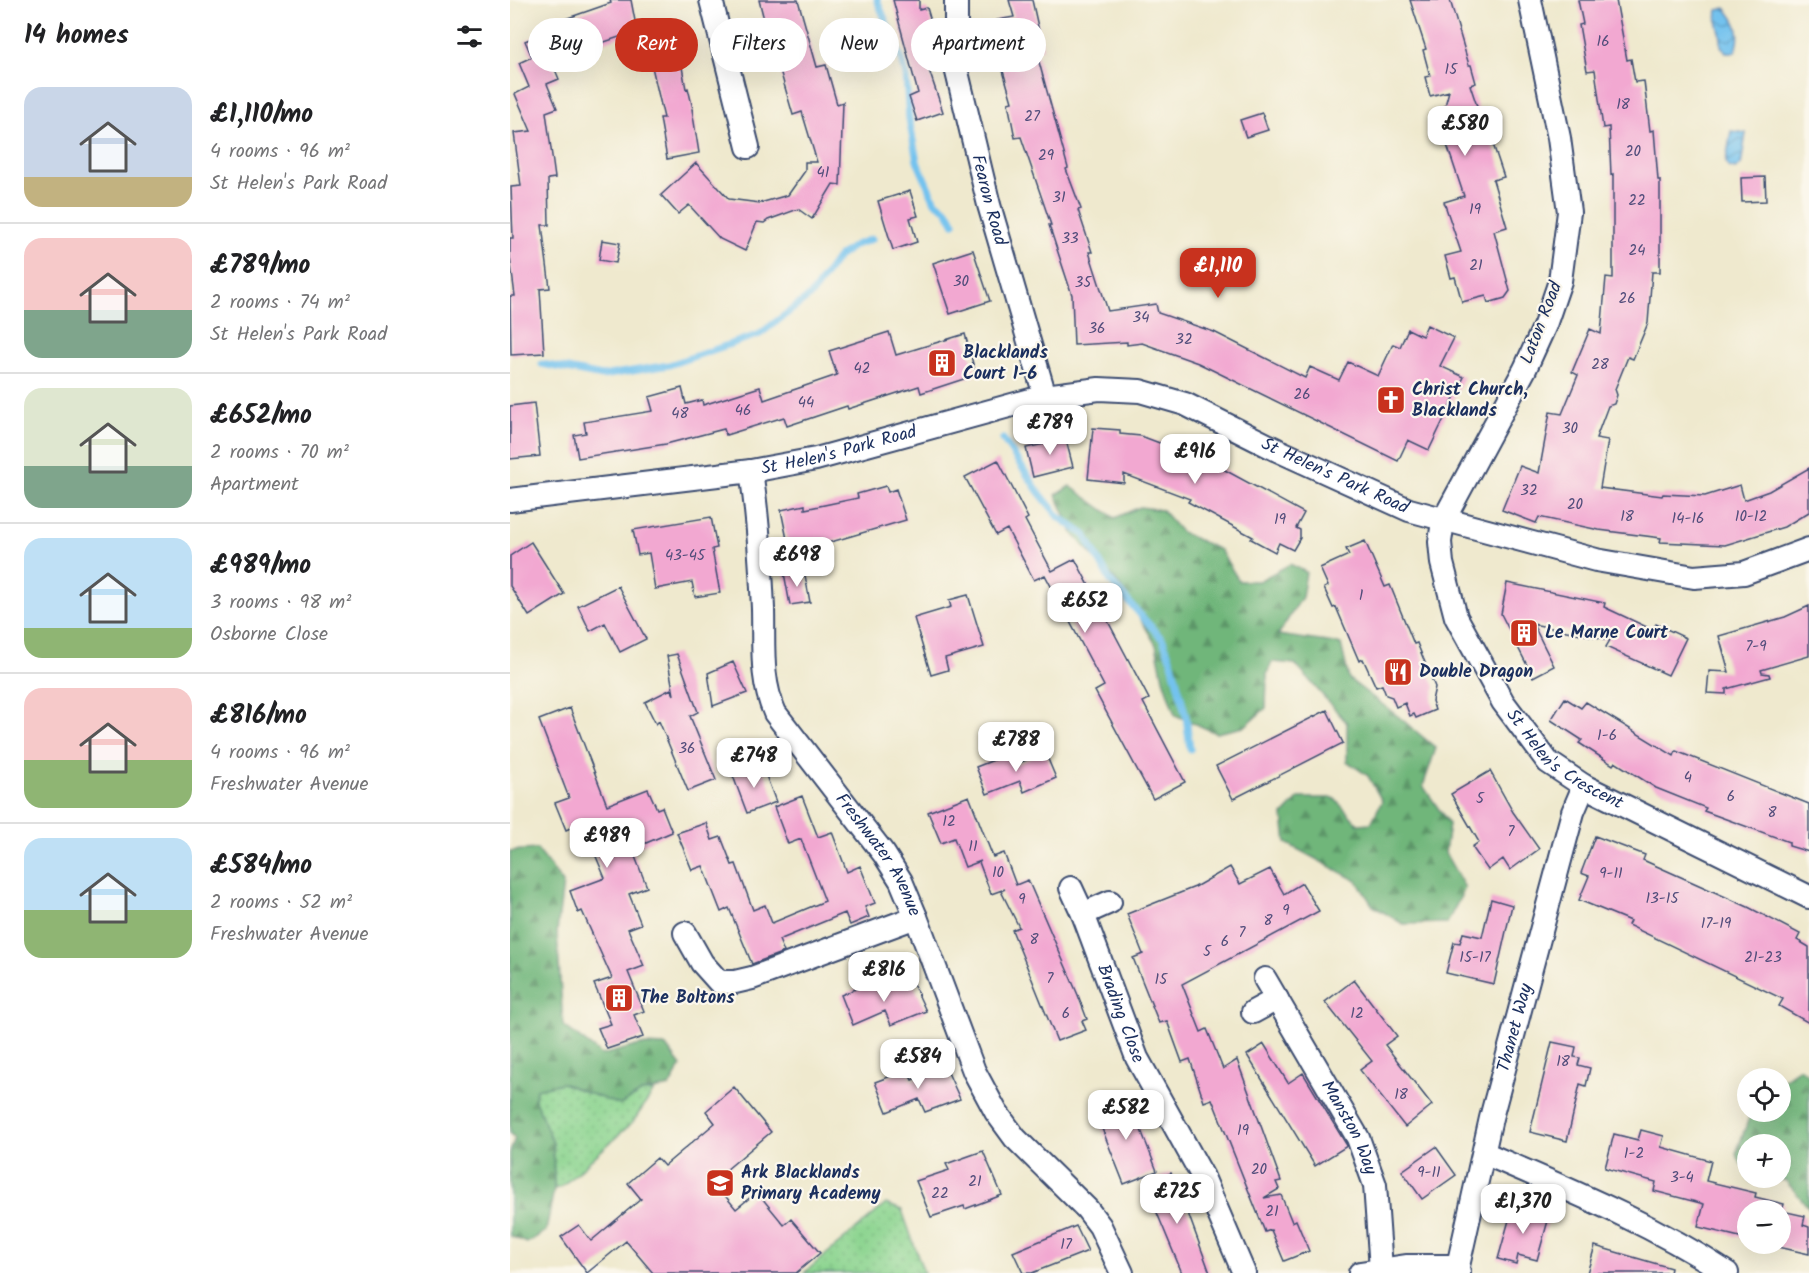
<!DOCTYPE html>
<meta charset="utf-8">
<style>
body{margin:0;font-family:Kalam,sans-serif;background:#f6f6f6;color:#202124;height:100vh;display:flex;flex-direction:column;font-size:22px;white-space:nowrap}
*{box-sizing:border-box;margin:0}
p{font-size:20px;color:#757577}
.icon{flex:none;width:33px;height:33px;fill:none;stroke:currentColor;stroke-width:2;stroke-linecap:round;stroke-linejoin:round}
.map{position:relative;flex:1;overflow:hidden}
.sheet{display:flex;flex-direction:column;background:#fff;width:510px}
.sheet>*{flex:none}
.guide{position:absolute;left:18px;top:18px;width:570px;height:54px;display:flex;gap:12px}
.tools{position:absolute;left:1227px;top:1068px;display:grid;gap:12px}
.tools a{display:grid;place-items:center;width:54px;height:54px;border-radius:50%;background:#fff;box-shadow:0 6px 24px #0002;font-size:30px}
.price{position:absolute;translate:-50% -51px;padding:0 14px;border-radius:12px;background:#fff;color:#222;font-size:20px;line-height:39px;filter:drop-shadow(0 2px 3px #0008)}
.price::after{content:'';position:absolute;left:50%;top:36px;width:18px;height:14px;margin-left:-9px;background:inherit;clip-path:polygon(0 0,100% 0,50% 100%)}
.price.on{background:#c8321e;color:#fff}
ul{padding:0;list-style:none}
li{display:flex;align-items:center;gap:18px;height:150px;padding:0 24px}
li+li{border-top:2px solid #e0e0e0}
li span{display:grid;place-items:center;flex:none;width:168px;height:120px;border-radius:18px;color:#555}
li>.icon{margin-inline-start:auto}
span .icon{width:72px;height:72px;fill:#fffc;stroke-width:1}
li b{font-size:26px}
h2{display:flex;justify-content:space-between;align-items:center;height:72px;padding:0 24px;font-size:26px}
.tag{padding:0 21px;border-radius:27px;background:#fff;box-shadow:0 6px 24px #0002;font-size:21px;line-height:54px}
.tag.on{background:#c8321e;color:#fff}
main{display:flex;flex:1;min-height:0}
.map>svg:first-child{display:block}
</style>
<main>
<section class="sheet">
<h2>14 homes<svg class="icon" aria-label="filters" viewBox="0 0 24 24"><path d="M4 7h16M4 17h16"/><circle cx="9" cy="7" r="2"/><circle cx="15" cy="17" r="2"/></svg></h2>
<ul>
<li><span style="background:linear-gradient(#c9d6e8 75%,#c2b280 0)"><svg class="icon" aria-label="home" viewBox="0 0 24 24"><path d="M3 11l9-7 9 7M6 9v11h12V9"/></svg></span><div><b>£1,110/mo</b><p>4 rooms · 96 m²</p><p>St Helen's Park Road</p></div></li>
<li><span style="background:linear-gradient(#f6c9c9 60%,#7fa58c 0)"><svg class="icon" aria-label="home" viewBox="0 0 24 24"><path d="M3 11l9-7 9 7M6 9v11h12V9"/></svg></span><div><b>£789/mo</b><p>2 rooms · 74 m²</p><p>St Helen's Park Road</p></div></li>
<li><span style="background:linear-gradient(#dfe7d0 65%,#7fa58c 0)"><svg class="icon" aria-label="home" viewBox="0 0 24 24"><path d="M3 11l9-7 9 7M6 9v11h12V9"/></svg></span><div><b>£652/mo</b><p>2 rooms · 70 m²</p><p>Apartment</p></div></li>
<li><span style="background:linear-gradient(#bfe0f5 75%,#8fb573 0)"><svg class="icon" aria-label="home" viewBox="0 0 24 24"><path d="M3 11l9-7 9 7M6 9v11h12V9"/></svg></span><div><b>£989/mo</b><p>3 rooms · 98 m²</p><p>Osborne Close</p></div></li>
<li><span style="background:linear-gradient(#f6c9c9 60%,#8fb573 0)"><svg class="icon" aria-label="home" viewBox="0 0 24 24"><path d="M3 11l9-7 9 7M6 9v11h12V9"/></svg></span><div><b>£816/mo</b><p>4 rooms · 96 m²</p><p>Freshwater Avenue</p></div></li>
<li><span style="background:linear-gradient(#bfe0f5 60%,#8fb573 0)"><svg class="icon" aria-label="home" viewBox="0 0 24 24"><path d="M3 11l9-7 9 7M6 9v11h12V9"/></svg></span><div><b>£584/mo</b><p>2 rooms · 52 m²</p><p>Freshwater Avenue</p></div></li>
</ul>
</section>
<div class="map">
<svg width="1299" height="1273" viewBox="0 0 1299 1273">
<defs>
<pattern id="grass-dots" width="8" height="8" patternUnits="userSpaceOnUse" patternTransform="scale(1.5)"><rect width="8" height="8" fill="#8bd48f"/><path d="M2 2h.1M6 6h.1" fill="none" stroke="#77b67e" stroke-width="1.8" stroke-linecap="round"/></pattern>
<pattern id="forest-firs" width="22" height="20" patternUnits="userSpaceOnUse" patternTransform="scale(1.5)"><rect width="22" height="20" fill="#70b67a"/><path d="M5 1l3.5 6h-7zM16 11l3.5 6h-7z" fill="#5b9467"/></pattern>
<pattern id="water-waves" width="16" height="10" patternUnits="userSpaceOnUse" patternTransform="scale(1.5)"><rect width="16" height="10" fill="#73c2ee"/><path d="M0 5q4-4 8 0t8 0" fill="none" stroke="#5e9ec4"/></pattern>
</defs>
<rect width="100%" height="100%" fill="#fbf7ec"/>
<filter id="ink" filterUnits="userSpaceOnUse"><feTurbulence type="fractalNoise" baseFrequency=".0167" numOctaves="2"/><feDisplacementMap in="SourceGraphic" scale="12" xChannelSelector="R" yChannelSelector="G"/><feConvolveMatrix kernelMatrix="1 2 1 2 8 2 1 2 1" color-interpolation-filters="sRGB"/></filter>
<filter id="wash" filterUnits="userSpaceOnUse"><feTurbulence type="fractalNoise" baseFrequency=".008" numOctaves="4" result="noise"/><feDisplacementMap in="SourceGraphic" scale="24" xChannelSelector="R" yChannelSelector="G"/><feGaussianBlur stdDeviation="1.35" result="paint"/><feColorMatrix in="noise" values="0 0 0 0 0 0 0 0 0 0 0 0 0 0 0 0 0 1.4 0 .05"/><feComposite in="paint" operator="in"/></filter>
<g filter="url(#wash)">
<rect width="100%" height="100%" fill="#efe9ce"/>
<path fill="url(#grass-dots)" stroke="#538276" stroke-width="1.5" d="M52,1083L110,1105L132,1092L144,1091L123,1122L51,1187L44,1189L43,1143L24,1100L26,1089Z
M376,1204L392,1210L414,1273H294Z"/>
<path fill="url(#forest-firs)" stroke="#46726c" stroke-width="1.5" d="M560,486L605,518L630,507L652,510L671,532L710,550L729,581H749L780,564L796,572L792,597L768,635L831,644L839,679L889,717L926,748L913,786L939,824L935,853L955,888L937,923L893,924L863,906L847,881L776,843L773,815L789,798H824L848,824L861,823L872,801L858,776L837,761V723L785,664L762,662L757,674L756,708L734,727L706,733L665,715L653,679L646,645L612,588L564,535L546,495Z
M27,849L53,883L47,932L53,1025L92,1055L130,1045L156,1046L171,1066L159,1087L132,1092L110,1105L52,1083L26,1089L25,1100L43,1143L44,1189L36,1231L17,1243L0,1236V1153L5,1138L0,1134V851Z
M1290,1068L1299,1075V1208L1275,1180L1241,1182L1239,1178H1270V1144H1238L1237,1175L1226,1154L1241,1112H1270L1271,1081Z"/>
<path fill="url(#water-waves)" stroke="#4778a6" stroke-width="1.5" d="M1215,8C1227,21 1233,34 1225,52H1216L1211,46C1213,32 1204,22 1207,10Z
M1221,131L1236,133L1231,165L1225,169L1218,167L1216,162Z"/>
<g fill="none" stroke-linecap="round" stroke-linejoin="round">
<path stroke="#73c2ee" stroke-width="7" d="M367,0L392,60L396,76L399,119L407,161L425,202L437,210L444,223
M32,364L92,376L159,365L250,334L301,295L328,257L345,245L362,239
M493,439L528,491L549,517L575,535L601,582L653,640L662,663L676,716L680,749"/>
</g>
<g id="blocks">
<path fill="#f2a8d1" d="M100,0H121L125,21L142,31L173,24L178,43L168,45L176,89L178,88L183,109H182L189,153L157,159L150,118H154L139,54L112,36L41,60L49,79L37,84L47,108L36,112L45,178L38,179L39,225H32L40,288L30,289L34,353L1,355L0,296H5L0,257V238H3L1,187L11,186L4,133L21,131L5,94L19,87L9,63L22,57L15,41L34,33L32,27L101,3Z
M249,0H288L307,67L316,65L327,104L333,102L330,185L323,184L302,219L288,209L258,220L254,223L247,222L235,251L210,239L179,205L168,214L151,195L186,163L219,199L250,203L278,195L295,171V162H307L292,112L283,115L270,70L265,71L255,35H258Z
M383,0H409V10L417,8L426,38L418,40L425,65L418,67L433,112L407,121L399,97L408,93Z
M499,0H522L533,49L526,51L558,168L556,169L571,209L568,210L582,252H579L598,311L646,304L648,313L704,332L795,378L800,367L829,380L838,362L868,376L883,344L890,347L898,329L912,336L917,325L944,338L930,366L954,377L919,450L898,440L888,461L688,363L632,343L617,345V342L564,345L562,295L539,225H541L511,137L505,138L498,103L502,102L491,64L497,62L487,20L504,17Z
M900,0H940L959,65H961L966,83L960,85L971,118L974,117L994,177L983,180L997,227L984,231L1000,291L995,298L978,303L976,296L952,302L945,277L941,278L935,256L951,252L934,202L954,196L930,124L939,91L920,96L915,77L920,76L913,50L916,49Z
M1068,0H1106L1117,60L1121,59L1125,82L1134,81L1140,131L1144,130L1148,180H1150V272H1142L1138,323L1123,359L1118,357L1105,389L1107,395L1104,404L1098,406L1086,438L1098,440L1090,488L1152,496L1153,494L1195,496L1230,485L1234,500L1259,491L1299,468V512L1274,527L1215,545L1150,542L1151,538L1089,530L1029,517L1026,523L992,510L1010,466L1029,473L1040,412L1052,414L1068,375L1062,372L1080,329L1091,334L1096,277L1103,278V174L1101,175L1099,127L1093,128L1085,70L1077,71L1069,25L1073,24Z
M752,113L758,130L736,137L730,120Z
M1255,177L1256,201L1232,202L1231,178Z
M400,191L408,216L400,218L407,242L383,250L368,201Z
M92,240L110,243L106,263L89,260Z
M463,250L480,301L440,314L423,263Z
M379,332L386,355L455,334L466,375L411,393L409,386L338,409L337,406L277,426L274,417L216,435L214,429L156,444L68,458L64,435L76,433L74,422L143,411L139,397L172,388L176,404L192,400L193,405L250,387L254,400L327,375L319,351Z
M24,403L30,456L0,459V406Z
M583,428L610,430V434L631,436L700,462L794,513L786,528L790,530V538L783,550L769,543L765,552L741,539L743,537L678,502L680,499L614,474V483L578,479Z
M554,432L563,467L523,477L516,448L539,443L537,437Z
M488,460L518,518L515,520L542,571L565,559L639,699L633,702L675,782L643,799L585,691L594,686L535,575L524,580L497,529L486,535L455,477Z
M376,486L378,492L386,489L396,520L314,544V547L280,554L271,510L295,505V509L348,498L347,494Z
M201,517L207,548L202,549L210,593L185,597L182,582L145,589L139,553L128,555L123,530Z
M855,541L875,587L880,585L904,644L907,643L925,687L922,701L925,710L906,718L904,714L900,716L895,703L886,707L882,697L876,695L872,685L866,687L853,659L849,661L826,607L823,608L814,588L818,586L810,568L839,555L836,549Z
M21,542L54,594L19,616L0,586V556Z
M294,570L300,602L280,605L274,573Z
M997,583L1095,603L1094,607L1143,630L1146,624L1176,638L1158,675L1096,647L1100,640L1023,624L1044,666L1023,677L991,614Z
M108,586L136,639L110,652L95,623L80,631L68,606Z
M458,595L474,647L435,658L438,670L421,675L404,618L441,607L439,600Z
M1299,606V656L1251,670L1252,673L1259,674L1260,677L1216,689V694L1197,693L1199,671L1219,672L1209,636L1275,617Z
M167,654L188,712L180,716L206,780L178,791L149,721L146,724L135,702L161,689L164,695L157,656Z
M223,662L237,693L203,706L198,673Z
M1055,698L1071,708L1076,702L1164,756L1166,751L1299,804V852L1279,846V842L1194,811L1196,808L1146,788L1105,762L1103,765L1069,743L1072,740L1041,720Z
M60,708L97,805L138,789L147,809L152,807L162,832L122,849L137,887L119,894L131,924L118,929L134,966L118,972L134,1011L124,1015L133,1037L97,1049L88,1028L101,1024L84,984L102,978L72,911L68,913L60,891L95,878L72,823L56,830L45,803L59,798L29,720Z
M817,710L833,743L723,799L706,766Z
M535,752L546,778L514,792L510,781L477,794L466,767L499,754L504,765Z
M252,765L266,802L237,813L223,776Z
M980,771L1003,812L1029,849L1000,870L993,859L978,870L962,847L969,842L941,794Z
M292,796L308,837L322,832L337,872L350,866L365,903L355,907L359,917L340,925L335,913L269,940L274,952L242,964L219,908L211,912L193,866L182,870L167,833L196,823L202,840L211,837L222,865L226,864L243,910L255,905L262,923L315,901L291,839L278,844L264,807Z
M459,796L483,857L494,853L506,885L518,880L568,995L577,1019L572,1021L576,1030L547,1041L502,930L509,927L491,891L495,889L481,894L469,862L471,861L455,867L444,838L431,843L418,812Z
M1085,836L1135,855L1133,860L1238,907L1290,934L1287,940L1299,947V1023L1269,1006L1273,999L1118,925L1120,921L1069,900L1079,876L1071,873Z
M720,867L730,884L760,869L774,894L792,883L809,911L672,984L691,1032L697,1029L713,1069L727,1060L771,1181L766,1182L769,1189L754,1198L771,1195L782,1222L786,1220L799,1251L774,1261L761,1230L755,1232L702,1099L694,1102L680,1059L672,1062L657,1021L649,1023L623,958L633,954L617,914L685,887Z
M981,899L1002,905L984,984L936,973L944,942L950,943L953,933L972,937Z
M401,979L416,1011L381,1025L375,1011L343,1025L331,995L363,982L367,993Z
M844,980L887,1036L875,1045L922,1105L895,1127L850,1070L862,1061L815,1002Z
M1042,1042L1066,1047L1064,1057L1070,1058L1068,1065L1080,1068L1076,1086L1070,1084L1057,1141L1020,1132Z
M754,1044L778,1083L793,1073L836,1144L837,1146L805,1166L737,1055Z
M435,1066L450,1099L415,1112L409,1099L377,1112L365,1082L397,1070L402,1080Z
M224,1087L261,1132L203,1181L226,1209L247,1192L274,1225L281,1219L310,1253L286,1273H143L116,1241L77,1273L51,1237L69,1225L81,1241L131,1199L118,1183L147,1158L154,1166L205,1123L196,1111Z
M619,1099L647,1171L614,1184L585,1111Z
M1131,1130L1154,1136L1151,1147L1201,1161L1196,1181L1246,1193L1245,1197L1274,1204L1272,1211L1295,1216L1293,1225L1299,1227V1254L1256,1244H1270V1210H1238V1239L1188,1227L1194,1204L1144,1191L1146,1182L1095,1168L1104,1134L1128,1140Z
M926,1147L946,1175L912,1199L892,1171Z
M473,1151L492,1195L455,1209L454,1206L421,1217L406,1181L439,1170L436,1164Z
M661,1173L678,1213L700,1273H672L635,1184Z
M1003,1206L1039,1217L1027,1260L1008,1255L1006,1264L988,1259Z
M566,1226L578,1251L522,1273H513L503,1252Z
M1085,1246L1161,1268L1160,1273H1077Z"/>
</g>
</g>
<g filter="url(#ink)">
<use href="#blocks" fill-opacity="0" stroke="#3b4b6f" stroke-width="1.5"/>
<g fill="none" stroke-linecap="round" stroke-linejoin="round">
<g stroke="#3b4b6f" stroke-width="26">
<g id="minor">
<path d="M201,0L238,147"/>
<path id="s1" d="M446,0V68L479,205L535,396"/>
<path id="s2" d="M1020,0L1049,138L1059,212L1050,281L1035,325L1015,369L933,521L930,542L932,563L946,617L993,702L1038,762L1074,786L1299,897"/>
<path id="s3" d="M241,471C248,517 251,564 253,609C254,646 250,679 265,713L374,854L391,881L406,917L464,1071L486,1112L505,1138L577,1209L590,1226L612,1273"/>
<path id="s4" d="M0,500L241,471L306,459L535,396L589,389L630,391L675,404L767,450L899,510L1086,560L1184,577L1234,573L1299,549"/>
<path id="s5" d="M561,888L573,914L627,1058L693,1177L734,1273"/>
<path d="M573,914L600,902"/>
<path d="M175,933L192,963L209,982H225L242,978L406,917"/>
<path id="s6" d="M755,979L848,1138L865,1185L871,1269"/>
<path d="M743,1012L767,999"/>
<path d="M974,1153C1057,1189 1141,1223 1217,1273"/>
<path d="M850,1273L896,1266H948"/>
<path id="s7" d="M949,1273L948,1266L981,1118L1053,849L1063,812L1074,786"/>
</g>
</g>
<use href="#minor" stroke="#fff" stroke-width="22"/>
</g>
</g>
<defs>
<g id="building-square" transform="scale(1.5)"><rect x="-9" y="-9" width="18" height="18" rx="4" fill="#c8321e" stroke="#fbf7ec"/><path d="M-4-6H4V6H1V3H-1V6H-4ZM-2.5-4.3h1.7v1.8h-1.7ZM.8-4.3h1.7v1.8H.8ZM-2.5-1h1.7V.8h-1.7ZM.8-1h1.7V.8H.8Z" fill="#fff"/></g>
<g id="church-square" transform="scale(1.5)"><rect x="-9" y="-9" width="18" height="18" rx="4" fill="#c8321e" stroke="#fbf7ec"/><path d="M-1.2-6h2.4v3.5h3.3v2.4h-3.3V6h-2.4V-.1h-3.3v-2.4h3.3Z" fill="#fff"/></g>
<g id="restaurant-square" transform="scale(1.5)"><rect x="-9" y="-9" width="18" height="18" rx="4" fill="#c8321e" stroke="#fbf7ec"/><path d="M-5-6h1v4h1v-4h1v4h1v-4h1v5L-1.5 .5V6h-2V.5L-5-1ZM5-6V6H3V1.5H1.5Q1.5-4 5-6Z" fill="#fff"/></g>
<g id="school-square" transform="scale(1.5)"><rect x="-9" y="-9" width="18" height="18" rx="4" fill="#c8321e" stroke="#fbf7ec"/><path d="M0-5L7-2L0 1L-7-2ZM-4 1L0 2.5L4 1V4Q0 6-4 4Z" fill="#fff"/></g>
</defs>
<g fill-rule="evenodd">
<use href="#building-square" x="432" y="363"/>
<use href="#church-square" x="881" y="400"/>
<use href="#building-square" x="1014" y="633"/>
<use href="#restaurant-square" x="888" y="672"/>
<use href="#building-square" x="109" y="998"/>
<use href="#school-square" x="210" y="1183"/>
</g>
<g text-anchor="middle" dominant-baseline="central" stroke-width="4.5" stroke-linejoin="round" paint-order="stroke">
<g font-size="15" fill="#514d7b">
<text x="1093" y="42">16</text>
<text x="941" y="70">15</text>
<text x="1113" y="105">18</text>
<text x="522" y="117">27</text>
<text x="1123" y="152">20</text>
<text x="536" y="156">29</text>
<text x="313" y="173">41</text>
<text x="549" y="198">31</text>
<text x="1127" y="201">22</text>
<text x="965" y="210">19</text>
<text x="560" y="239">33</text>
<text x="1127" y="251">24</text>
<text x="966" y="266">21</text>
<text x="451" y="282">30</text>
<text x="573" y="283">35</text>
<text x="1117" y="299">26</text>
<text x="631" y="318">34</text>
<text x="587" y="329">36</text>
<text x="674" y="340">32</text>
<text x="1090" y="365">28</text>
<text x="352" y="369">42</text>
<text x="792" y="395">26</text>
<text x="296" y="403">44</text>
<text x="233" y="411">46</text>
<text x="170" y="414">48</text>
<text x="1060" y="429">30</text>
<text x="1019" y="491">32</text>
<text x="1065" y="505">20</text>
<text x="1117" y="517">18</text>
<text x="1241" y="517">10-12</text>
<text x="1178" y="519">14-16</text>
<text x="770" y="520">19</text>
<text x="175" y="556">43-45</text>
<text x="851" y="596">1</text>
<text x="1246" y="647">7-9</text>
<text x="1097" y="736">1-6</text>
<text x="177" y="749">36</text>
<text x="1178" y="778">4</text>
<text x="1221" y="797">6</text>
<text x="970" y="799">5</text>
<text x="1262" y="813">8</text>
<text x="439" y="822">12</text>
<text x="1001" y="832">7</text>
<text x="463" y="847">11</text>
<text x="488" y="873">10</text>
<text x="1101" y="874">9-11</text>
<text x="1152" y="899">13-15</text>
<text x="512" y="900">9</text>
<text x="776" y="911">9</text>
<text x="758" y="921">8</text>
<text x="1206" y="924">17-19</text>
<text x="732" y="933">7</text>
<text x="524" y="940">8</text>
<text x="715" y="942">6</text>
<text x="697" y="952">5</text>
<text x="965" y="958">15-17</text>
<text x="1253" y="958">21-23</text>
<text x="540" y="979">7</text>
<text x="651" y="980">15</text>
<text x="556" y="1014">6</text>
<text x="847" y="1014">12</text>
<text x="1053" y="1062">18</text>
<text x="891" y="1095">18</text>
<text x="733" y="1131">19</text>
<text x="1124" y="1154">1-2</text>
<text x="749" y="1170">20</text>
<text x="919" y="1173">9-11</text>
<text x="1172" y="1178">3-4</text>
<text x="465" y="1182">21</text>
<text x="430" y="1194">22</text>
<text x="762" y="1212">21</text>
<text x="556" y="1245">17</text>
</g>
<g font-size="18" fill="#1b2f5e" stroke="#fbf7ec">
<text stroke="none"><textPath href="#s1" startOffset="204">Fearon Road</textPath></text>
<text transform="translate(1032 323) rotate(-69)">Laton Road</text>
<text stroke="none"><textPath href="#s4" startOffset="333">St Helen's Park Road</textPath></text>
<text stroke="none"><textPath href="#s4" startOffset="855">St Helen's Park Road</textPath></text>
<text stroke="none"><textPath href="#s2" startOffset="834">St Helen's Crescent</textPath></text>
<text stroke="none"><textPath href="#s3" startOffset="420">Freshwater Avenue</textPath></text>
<text stroke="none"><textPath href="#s5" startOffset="135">Brading Close</textPath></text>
<text stroke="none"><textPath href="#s7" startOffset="252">Thanet Way</textPath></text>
<text stroke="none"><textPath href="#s6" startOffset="171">Manston Way</textPath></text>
</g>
<g font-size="18" font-weight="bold" fill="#1b2f5e" stroke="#fbf7ec" text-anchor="start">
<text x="453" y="353">Blacklands<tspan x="453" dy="21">Court 1-6</tspan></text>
<text x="902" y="390">Christ Church,<tspan x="902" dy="21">Blacklands</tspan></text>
<text x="1035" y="633">Le Marne Court</text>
<text x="909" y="672">Double Dragon</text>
<text x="130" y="998">The Boltons</text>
<text x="231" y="1173">Ark Blacklands<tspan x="231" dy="21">Primary Academy</tspan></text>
</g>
</g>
</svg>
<div class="tools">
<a><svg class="icon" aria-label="locate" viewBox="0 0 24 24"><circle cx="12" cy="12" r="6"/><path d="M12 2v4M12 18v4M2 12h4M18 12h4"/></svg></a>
<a>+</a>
<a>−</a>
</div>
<b class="price" style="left:955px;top:157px">£580</b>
<b class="price on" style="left:708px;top:299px">£1,110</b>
<b class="price" style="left:540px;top:456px">£789</b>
<b class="price" style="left:685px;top:485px">£916</b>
<b class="price" style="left:287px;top:588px">£698</b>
<b class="price" style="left:575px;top:634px">£652</b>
<b class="price" style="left:506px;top:773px">£788</b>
<b class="price" style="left:244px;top:789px">£748</b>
<b class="price" style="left:97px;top:869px">£989</b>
<b class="price" style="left:374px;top:1003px">£816</b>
<b class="price" style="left:408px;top:1090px">£584</b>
<b class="price" style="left:616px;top:1141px">£582</b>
<b class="price" style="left:667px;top:1225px">£725</b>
<b class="price" style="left:1013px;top:1235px">£1,370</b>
<div class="guide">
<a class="tag">Buy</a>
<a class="tag on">Rent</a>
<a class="tag">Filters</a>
<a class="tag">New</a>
<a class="tag">Apartment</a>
</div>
</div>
</main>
